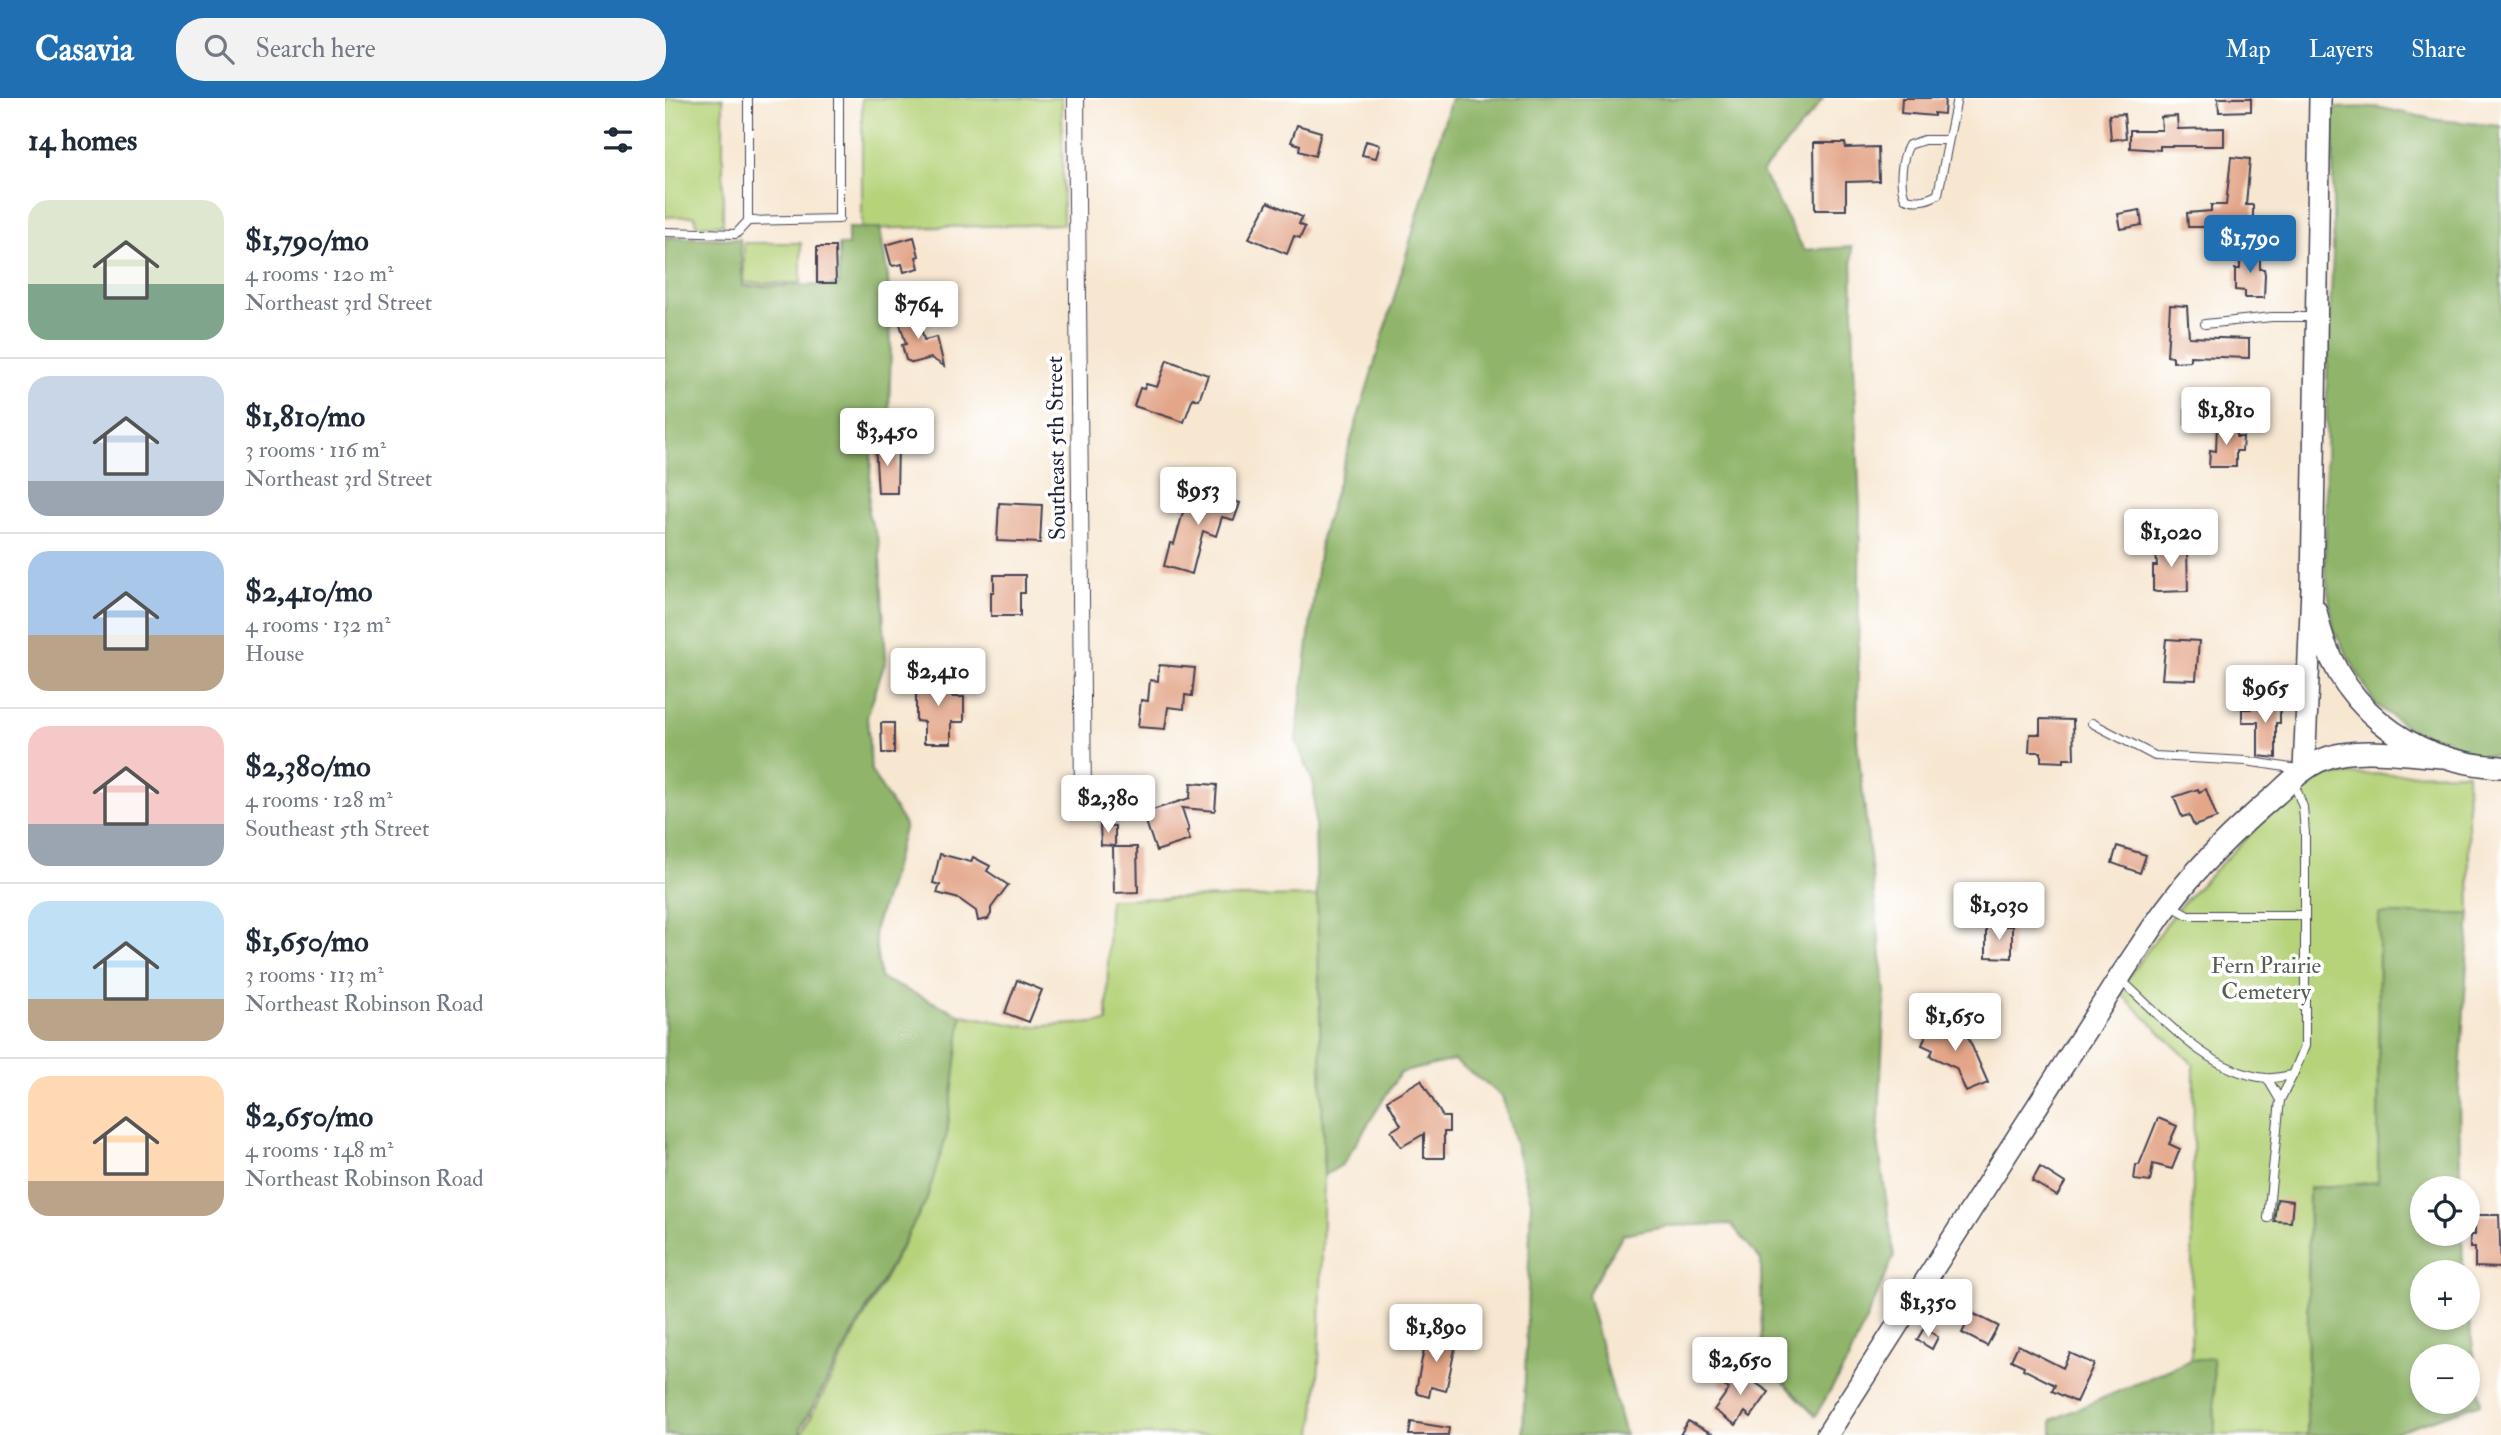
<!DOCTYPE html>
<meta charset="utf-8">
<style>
body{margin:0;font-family:"IM FELL Double Pica",serif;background:#f2f2f3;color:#1f2937;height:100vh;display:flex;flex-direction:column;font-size:26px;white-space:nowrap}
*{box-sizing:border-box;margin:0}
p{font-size:23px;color:#747a83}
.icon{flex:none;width:38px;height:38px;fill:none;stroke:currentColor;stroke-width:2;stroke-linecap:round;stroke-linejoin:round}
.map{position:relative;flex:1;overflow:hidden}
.panel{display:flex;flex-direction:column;background:#fff;width:665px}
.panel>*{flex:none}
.buttons{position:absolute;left:1745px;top:1078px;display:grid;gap:14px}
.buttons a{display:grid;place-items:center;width:70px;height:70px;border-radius:50%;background:#fff;box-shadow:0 4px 10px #0003;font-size:35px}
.price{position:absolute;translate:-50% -60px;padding:0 16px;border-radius:7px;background:#fff;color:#222;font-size:23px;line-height:46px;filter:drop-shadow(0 2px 4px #0008)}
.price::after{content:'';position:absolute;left:50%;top:42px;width:21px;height:16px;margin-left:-10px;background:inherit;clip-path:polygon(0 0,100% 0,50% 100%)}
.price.selected{background:#1f6fb2;color:#fff}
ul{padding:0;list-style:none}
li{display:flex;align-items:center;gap:21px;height:175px;padding:0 28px}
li+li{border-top:2px solid #e0e1e3}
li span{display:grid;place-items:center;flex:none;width:196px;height:140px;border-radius:21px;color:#555}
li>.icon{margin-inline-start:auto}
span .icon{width:84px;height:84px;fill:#fffc;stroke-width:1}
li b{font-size:30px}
h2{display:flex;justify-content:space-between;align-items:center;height:84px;padding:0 28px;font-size:30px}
header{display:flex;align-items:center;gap:42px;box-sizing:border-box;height:98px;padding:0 35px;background:#1f6fb2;color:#fff}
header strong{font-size:33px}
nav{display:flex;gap:38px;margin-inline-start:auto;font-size:24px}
.search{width:490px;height:63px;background:#f2f2f3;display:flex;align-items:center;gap:18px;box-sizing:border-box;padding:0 24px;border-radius:28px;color:#747a83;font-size:26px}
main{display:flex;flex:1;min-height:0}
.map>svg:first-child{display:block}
</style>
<header>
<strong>Casavia</strong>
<div class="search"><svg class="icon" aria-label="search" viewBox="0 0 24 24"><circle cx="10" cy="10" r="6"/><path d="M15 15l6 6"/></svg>Search here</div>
<nav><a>Map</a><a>Layers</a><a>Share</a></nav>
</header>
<main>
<section class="panel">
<h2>14 homes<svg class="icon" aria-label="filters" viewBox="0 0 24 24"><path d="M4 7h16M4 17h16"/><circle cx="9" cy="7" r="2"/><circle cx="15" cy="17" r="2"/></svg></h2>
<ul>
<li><span style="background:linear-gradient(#dfe7d0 60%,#7fa58c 0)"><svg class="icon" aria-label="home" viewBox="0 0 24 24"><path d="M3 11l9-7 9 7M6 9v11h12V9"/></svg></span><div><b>$1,790/mo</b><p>4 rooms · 120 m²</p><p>Northeast 3rd Street</p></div></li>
<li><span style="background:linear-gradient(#c9d6e8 75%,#9aa5b1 0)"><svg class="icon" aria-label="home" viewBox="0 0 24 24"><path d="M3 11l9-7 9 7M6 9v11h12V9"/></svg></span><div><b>$1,810/mo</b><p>3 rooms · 116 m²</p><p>Northeast 3rd Street</p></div></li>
<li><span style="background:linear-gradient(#a9c7e8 60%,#b9a48a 0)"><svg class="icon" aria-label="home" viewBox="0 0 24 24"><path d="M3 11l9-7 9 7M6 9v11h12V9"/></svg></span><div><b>$2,410/mo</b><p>4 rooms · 132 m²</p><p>House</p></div></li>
<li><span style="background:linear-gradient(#f6c9c9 70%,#9aa5b1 0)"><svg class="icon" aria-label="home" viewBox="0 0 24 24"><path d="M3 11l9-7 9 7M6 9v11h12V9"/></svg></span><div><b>$2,380/mo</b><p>4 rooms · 128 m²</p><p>Southeast 5th Street</p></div></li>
<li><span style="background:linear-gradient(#bfe0f5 70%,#b9a48a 0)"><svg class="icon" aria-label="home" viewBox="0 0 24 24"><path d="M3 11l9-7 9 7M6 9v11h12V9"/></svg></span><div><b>$1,650/mo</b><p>3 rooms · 113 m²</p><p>Northeast Robinson Road</p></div></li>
<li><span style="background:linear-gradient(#ffd9b3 75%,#b9a48a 0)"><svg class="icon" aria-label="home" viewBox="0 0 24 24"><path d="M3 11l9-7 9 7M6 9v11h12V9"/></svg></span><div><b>$2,650/mo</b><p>4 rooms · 148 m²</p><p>Northeast Robinson Road</p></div></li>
</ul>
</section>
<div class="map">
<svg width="1836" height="1337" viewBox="0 0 1836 1337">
<rect width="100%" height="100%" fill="#fff"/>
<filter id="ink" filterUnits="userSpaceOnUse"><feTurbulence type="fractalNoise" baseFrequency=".0143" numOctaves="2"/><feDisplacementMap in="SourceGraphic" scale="14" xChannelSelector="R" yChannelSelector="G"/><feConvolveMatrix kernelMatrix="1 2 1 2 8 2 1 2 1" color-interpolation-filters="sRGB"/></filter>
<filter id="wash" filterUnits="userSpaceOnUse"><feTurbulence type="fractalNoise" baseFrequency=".00686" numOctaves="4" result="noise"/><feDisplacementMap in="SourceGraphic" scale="28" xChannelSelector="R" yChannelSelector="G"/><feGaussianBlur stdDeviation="1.57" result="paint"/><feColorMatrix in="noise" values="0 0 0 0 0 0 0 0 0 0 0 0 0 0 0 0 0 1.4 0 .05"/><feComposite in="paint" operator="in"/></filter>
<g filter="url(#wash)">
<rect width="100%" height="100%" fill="#f7e7d1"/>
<path fill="#b6d37a" stroke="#6c7a5a" stroke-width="2" d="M0,0H58V126L32,128L30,118L0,119Z
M197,0H397L398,126L197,131Z
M79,145H136V185H79Z
M1802,675L1805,816H1714L1713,1085L1644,1090L1642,1337H1550L1548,1261L1526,1262L1529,967L1453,893L1515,808L1625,695L1654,677Z
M652,798L659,1078L654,1267L648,1337H136L261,1103L297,917L362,929L442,924L444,801Z"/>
<path fill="#90b56a" stroke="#596c52" stroke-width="2" fill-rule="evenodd" d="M786,0H1158L1148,14L1097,74L1139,152L1187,149L1189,266L1195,412L1192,642L1220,894L1213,1043L1229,1158L1183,1263L1150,1318L1097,1261L1096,1162L1066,1126L1000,1128L958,1136L922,1197L960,1337H858L866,1103L837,998L789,962L735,975L678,1066L659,1078L649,687L631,642L656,440L723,221Z
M1712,9L1772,22L1836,28V658L1807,657L1761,643L1710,606L1669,533L1660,473L1662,278L1668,156V10Z
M183,130H215L223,180L226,246L224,318L207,342L203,415L214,444L221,561L202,619L206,673L240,727L225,784L209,833L215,880L297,917L282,1036L261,1103L136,1330V1337H0V139L75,141L78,188L174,187V147H183Z
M1714,816H1805L1794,993L1795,1090H1757V1136H1797L1798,1174H1757V1220H1802L1803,1215L1816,1305L1721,1337H1642L1644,1090L1713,1084ZM1757,1258H1802V1304H1757Z
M1548,1260L1550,1337H1387V1322L1526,1262Z"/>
<g id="blocks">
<path fill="#e3a689" d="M1237,0H1280L1279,16L1269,15V18L1236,15Z
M1553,0H1586V13L1554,14Z
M1459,16L1461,40L1446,42L1444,17Z
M1512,18L1513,31L1559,30V48H1495V52L1465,50V32H1497L1496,19Z
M632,27L656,34L650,58L634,53L635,47L626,44Z
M701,43L715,47L711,60L697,57Z
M1149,45H1180L1181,50L1213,49L1214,83L1181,84V112H1150Z
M1566,59L1585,61L1581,107H1588V129H1523L1522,115L1546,113V107H1561Z
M603,104L637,119L634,126L640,129L635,140L629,138L622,156L584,140Z
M1475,112L1477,127L1456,131L1453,116Z
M249,139L254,158L251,159L254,170L239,174L237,166L228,168L226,166L221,147Z
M152,149H170L171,185H152Z
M1575,152L1595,153V171H1599L1600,176L1599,200H1580V193L1570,192V171H1575Z
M1505,207L1522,208L1524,239L1584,241V260L1525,258V263L1508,264V259L1502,258Z
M252,214L259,242L272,239L279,268L266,260L248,265L241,262L237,247L241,246L233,219Z
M502,262L543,277L534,302L528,300L519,324L469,308L475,290L479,291L481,286L492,289Z
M1520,309H1546V327H1520Z
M1552,327H1572L1571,339H1578L1577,353H1571V369H1544L1545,352L1551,353Z
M210,346H233L232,395H213Z
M525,390L575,405L569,422L557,419L551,438L538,433L527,476L499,468L505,445L509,446Z
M334,405L377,407L375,445L332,443Z
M1518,442V451H1522L1523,493L1492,494L1488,493V468H1492L1491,454H1502V443Z
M329,477H360V495H355V518H326V494H329Z
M1501,541L1534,543L1531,582L1497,581Z
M494,567L530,570L527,598L520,597L519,611L503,609L500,631L473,629L476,602L483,603L485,582L493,583Z
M251,579H285L287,599H299V624H286V645H259V624L251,623Z
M1602,600L1615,601V625H1611V660L1593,658V624H1577V611H1586V607H1602Z
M1375,621L1408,622L1409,661H1399V664L1376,663V654H1364L1365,636H1375Z
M216,625H229V655H217Z
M526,685L552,687L550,713L517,710L524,732L522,733L525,742L491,753L478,715L525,700Z
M1533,691L1534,694L1541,691L1552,720L1529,728L1524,717L1517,719L1509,699Z
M435,727L450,728V748L436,747Z
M1452,748L1481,757L1475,775L1447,765Z
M448,749H472L473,794L449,795Z
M275,756L306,764L308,759L325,768L322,773L343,787L326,810V816L323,821L313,823L311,813L294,801L272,795L275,787L268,785Z
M1321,828H1347V860L1321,859Z
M352,882L377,892L364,924L340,915Z
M1281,921L1292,925L1290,932L1303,939L1323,985L1301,994L1291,970L1265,958L1268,952L1257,947L1267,922L1278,927Z
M756,982L778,1019H784V1034H779V1060H759V1036L736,1049L726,1033L736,1027L722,1002Z
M1493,1020L1512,1028L1504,1046L1515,1051L1507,1071L1488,1066L1485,1084L1469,1082L1471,1067H1474Z
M1375,1069L1400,1085L1392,1098L1367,1083Z
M1612,1101L1628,1103L1626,1124L1609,1123Z
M1810,1117H1834L1836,1170L1810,1169V1150H1805V1137H1810Z
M1307,1215L1333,1228L1322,1248L1297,1235Z
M1259,1230L1273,1239L1267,1251L1252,1242Z
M762,1235L792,1241L781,1293L766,1289L764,1299L753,1296L751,1292Z
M1353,1247L1398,1270L1405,1255L1429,1266L1411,1304L1387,1293L1390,1287L1358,1271L1359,1268L1346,1262Z
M1065,1270L1073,1276L1075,1274L1104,1294L1086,1319L1080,1314L1071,1327L1049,1312L1064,1291L1054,1285Z
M1023,1323L1050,1337H1015Z
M746,1324L784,1330L783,1337H744Z"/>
</g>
</g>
<g filter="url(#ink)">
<use href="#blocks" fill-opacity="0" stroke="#424052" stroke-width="2"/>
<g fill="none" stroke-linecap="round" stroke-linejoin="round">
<g stroke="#424052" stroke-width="10">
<path id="lane" d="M1283,42H1259L1244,47C1236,61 1234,86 1240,100C1250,105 1264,102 1273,96L1292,0
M83,123L174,121V0
M0,134L71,136L83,123V0
M1540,226L1607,219H1650
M1427,625L1490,658L1581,663L1633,671
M1505,807L1523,817H1640
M1456,882C1497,919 1542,974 1601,980C1609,981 1619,978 1628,977L1640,948V736L1638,709L1629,685
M1602,980L1615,1002L1603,1120
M1615,1002L1628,977"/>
</g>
<g stroke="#424052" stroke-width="18">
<path id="street" d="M411,0L418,699"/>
</g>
<g stroke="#424052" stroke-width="24">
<path id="secondary" d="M1651,513C1669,606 1743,664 1836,669
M1639,672L1647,490L1655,0
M1162,1337L1458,874C1473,852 1487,829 1503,808C1534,766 1573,729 1612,696C1626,683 1641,668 1659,661C1690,648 1743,657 1777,659"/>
</g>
<use href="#lane" stroke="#fff" stroke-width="8"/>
<use href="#street" stroke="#fff" stroke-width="16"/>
<use href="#secondary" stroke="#fff" stroke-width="21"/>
</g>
</g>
<g text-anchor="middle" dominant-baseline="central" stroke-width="7" stroke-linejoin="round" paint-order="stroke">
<g font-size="23" fill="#22223b" stroke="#fff">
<text transform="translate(391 350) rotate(-91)">Southeast 5th Street</text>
</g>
<g font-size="23" fill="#566051" stroke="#fff">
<text x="1601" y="867">Fern Prairie<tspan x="1601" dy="26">Cemetery</tspan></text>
</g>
</g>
</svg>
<div class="buttons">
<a><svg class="icon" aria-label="locate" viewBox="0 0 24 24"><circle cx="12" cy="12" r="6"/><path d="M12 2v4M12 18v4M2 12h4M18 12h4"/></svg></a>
<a>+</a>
<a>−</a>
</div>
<b class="price selected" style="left:1585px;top:177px">$1,790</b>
<b class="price" style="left:253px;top:243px">$764</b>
<b class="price" style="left:1561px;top:349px">$1,810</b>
<b class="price" style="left:222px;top:370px">$3,450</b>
<b class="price" style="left:533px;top:429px">$953</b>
<b class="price" style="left:1506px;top:471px">$1,020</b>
<b class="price" style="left:273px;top:610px">$2,410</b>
<b class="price" style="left:1600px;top:627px">$965</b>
<b class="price" style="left:443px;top:737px">$2,380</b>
<b class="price" style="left:1334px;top:844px">$1,030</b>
<b class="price" style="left:1290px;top:955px">$1,650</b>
<b class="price" style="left:1263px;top:1241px">$1,350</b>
<b class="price" style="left:771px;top:1266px">$1,890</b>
<b class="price" style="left:1075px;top:1299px">$2,650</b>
</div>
</main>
